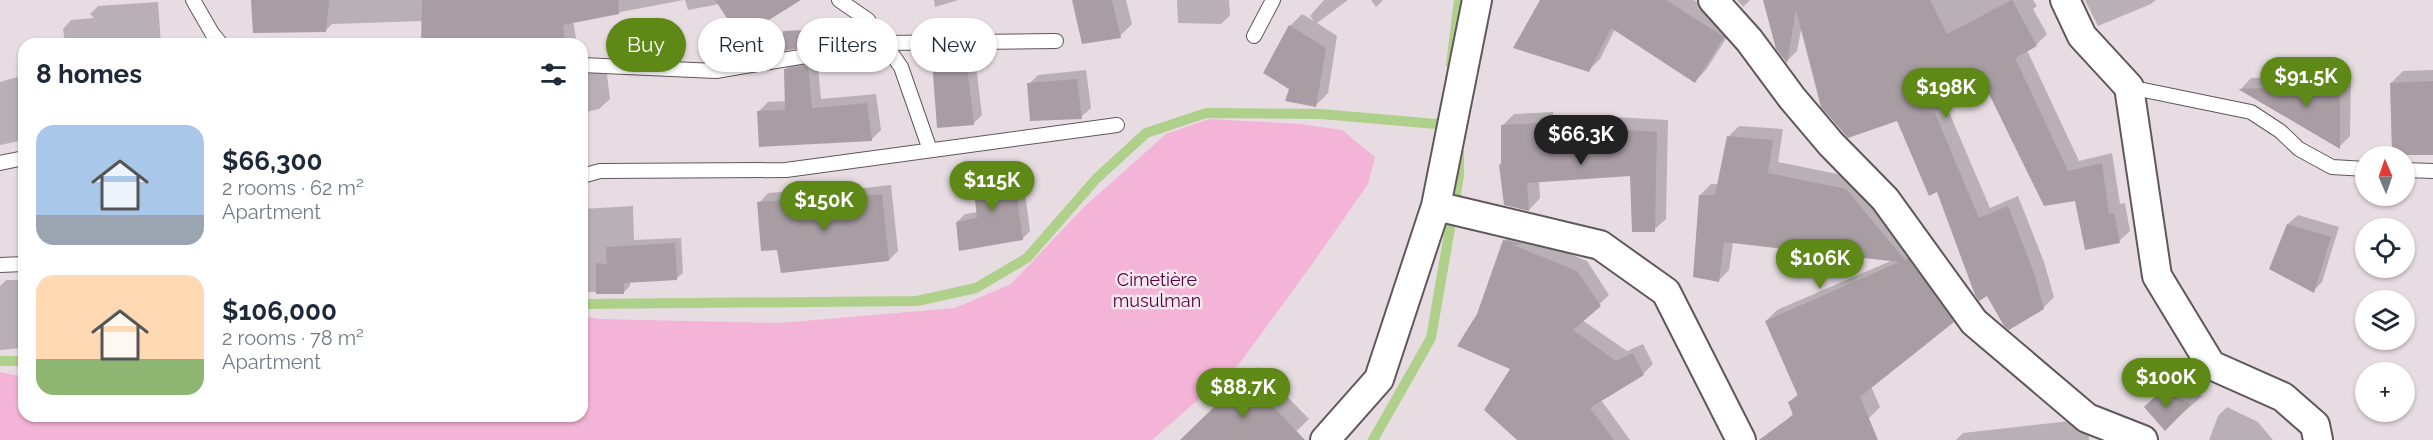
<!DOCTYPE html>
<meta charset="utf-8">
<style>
body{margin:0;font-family:Raleway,sans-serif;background:#f2f2f3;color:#1f2937;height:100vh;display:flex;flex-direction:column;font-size:22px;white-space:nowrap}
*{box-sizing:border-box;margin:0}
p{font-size:20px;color:#747a83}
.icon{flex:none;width:33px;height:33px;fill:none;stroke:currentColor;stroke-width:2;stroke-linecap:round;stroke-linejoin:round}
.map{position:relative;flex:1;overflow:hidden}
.sheet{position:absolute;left:18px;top:38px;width:570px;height:384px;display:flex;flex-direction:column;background:#fff;border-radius:18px;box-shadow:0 2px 4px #0004}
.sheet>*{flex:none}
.hud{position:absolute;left:606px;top:18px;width:570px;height:54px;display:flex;gap:12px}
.needle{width:39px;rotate:358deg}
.tools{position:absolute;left:2355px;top:146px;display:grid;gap:12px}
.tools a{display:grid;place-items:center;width:60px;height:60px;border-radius:50%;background:#fff;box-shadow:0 2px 4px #0004;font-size:30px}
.price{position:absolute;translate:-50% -51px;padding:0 14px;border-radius:21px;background:#5f8916;color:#fff;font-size:20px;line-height:39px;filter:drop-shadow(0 2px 3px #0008)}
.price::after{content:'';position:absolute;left:50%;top:36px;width:18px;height:14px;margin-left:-9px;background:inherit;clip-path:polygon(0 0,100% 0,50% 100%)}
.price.current{background:#222;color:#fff}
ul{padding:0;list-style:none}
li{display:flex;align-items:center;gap:18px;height:150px;padding:0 18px}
li span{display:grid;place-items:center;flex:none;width:168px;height:120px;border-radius:18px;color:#555}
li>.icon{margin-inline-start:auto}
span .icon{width:72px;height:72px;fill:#fffc;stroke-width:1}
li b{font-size:26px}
h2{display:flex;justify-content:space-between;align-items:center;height:72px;padding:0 18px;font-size:26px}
.tag{padding:0 21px;border-radius:27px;background:#fff;box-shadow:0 2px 4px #0004;font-size:21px;line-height:54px}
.tag.current{background:#5f8916;color:#fff}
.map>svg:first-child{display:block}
</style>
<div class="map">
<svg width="2433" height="440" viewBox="0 0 2433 440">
<rect width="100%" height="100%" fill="#e7dce2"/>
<path fill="#f4b4d7" d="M1209,119L1300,124L1342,130L1375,157L1368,184L1310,267L1239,364L1152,440H0V372L24,377V416H582V316L600,319L780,323L955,308L1011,284L1084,207L1166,134Z"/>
<path fill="#0003" d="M253,0H684L573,21L577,44H422L423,21L332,24L326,30Z
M685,0H794L720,4L688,10Z
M934,0H958L935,7Z
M1073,0H1126L1132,24L1120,36Z
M1177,0H1229L1230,15L1221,24L1178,23Z
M1324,0H1348L1317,23L1337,36L1328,93L1316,105L1290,88V26L1302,14L1314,21L1310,16Z
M1371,0H1383L1376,7Z
M1541,0H1694L1734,26L1706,70L1695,81L1615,29L1600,59L1589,70Z
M1737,0H1750L1743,7Z
M1765,0H2033L2037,6L2033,9L2047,34L2036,45L2027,50L2079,161L2112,153L2120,204L2125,203L2130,231L2119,241L2076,199L1989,90L1946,105L1990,208L2018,196L2044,262L2054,297L2043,308L1938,190L1897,119L1802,25L1797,51L1787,61Z
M2085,0H2156L2151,4L2098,26Z
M158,2L161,44H65L63,29L71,20L94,18L90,14L98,6Z
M974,48L982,115L973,124L933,62L943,52Z
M817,56L821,99L876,94L881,130L871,140L759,111L768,102L787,101L786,69L795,60Z
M606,67L610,99L599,109L582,113V70Z
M1086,70L1091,108L1081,117L1029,84L1038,75Z
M2433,70V153L2391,83L2403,71Z
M2351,74L2350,136L2339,147L2241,89L2251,78Z
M24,75V140L0,145V82Z
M1553,112V131H1604L1615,117L1668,120L1666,219L1654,230L1632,174L1539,180L1540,198L1529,210L1502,163V126L1514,114Z
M1739,126L1783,129L1778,162L1857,178L1964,310L1871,386L1880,407L1869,418L1839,432L1842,440H1788L1783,424L1794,413L1790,402L1798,394L1766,321L1777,310L1893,260L1733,242L1729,270L1718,281L1700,195L1711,184H1719L1728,137Z
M1021,162L1030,231L1022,239L957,222L965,214L978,212L974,174L982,166Z
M891,185L898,251L889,260L778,249L759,203L768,193L809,190L810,194Z
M633,206L634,240L681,238L683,273L676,279L630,281V286L624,292H582V209Z
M2298,215L2339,227L2322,282L2313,291L2271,268L2288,224Z
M1514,231L1587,261L1609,295L1582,320L1627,351L1643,344L1653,364L1643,374L1601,400L1630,440H1519L1512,368L1478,315L1504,241Z
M6,280H24V348L0,350V286Z
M1258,367L1309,419L1287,440H1181Z
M2172,382L2202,396L2165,429L2146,407Z
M2227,407L2258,422L2273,440H2209L2218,416Z
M2088,419L2089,440H1956L1963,433Z"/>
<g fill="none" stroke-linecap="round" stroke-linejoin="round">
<path stroke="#afd08a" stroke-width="10" d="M1451,65L1459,0
M582,304L917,301L976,288L1027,258L1096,179L1146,133L1206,113L1321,114L1436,124L1447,120V117
M0,361H24
M1373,440L1431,338L1459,176V152"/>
</g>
<path fill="#a89da3" d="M251,0H329L326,32L253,33Z
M422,0H618L619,14L563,25L565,44H421Z
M715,0H801L740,38Z
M1072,0H1112L1121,38L1082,44Z
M1540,0H1666L1724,37L1695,83L1611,28L1589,72L1513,48Z
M1763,0H1930L1947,34L2012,0L2037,46L2015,58L2068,171L2102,163L2109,214L2114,213L2120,243L2085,250L2075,201L2044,206L1988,92L1934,111L1979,218L2008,206L2034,273L2044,309L2009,330L2004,326L1987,296L1979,301L1975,295L1937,192L1929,196L1897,121L1848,138L1821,107L1796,10L1787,63L1776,49Z
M1289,25L1326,48L1316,107L1285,101L1289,89L1263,73Z
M805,30L807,47L783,51V31Z
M966,57L974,125L937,128L932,61Z
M808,65L812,108L867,103L872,141L759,147L757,111L785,110L784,69Z
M1077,79L1082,119L1030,121L1027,83Z
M2433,81V155H2392L2390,83Z
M2340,85V149L2238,89Z
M1542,123V142H1601L1602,128L1657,132L1655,232H1632L1630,176L1527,183L1529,211L1504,205L1499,165L1501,164V125Z
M1727,136L1773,140L1768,173L1846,189L1905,260L1908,258L1954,322L1860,397L1878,440H1759L1793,415L1788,402L1798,396L1765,321L1899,262L1724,242L1719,282L1693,277L1699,195H1715Z
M1013,169L1023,240L959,251L956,222L977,218L972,173Z
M882,194L889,261L781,273L777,250L761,251L757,202L801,199V202Z
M2287,224L2331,237L2314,293L2269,269Z
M1503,240L1523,244L1513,245L1577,271L1601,306L1573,330L1616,361L1633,353L1644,375L1590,408L1614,440H1517L1484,410L1510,369L1457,346L1477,314Z
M675,243L677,280L624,283V294H596V263L607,264L606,247Z
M1245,377L1305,440H1180Z
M2162,390L2191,404L2165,431L2144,407Z"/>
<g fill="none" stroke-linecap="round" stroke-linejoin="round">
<g stroke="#60575c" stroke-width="16">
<path id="service" d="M193,0L212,33L221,44
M839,0L868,20L901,67L930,150
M1254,36L1273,0
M582,65L716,71L884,43L1056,41
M2129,87L2251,112L2280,131L2299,149L2332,167L2366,169
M0,163L24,158
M2404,170L2433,171
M582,176L600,171L786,170L1117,125
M0,265L24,264"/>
</g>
<g stroke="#60575c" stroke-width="32">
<path id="minor" d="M1713,0L1749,40L1792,98L1831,144L1885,199L1974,322L2087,418L2143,440
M2065,0L2082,36L2129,87L2157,276L2211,365L2283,397L2315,425L2318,440
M1436,206L1600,245L1666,292L1741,440
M1325,440L1379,379L1436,206L1477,0"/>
</g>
<use href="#service" stroke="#fff" stroke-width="14"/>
<use href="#minor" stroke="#fff" stroke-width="28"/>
</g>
<g text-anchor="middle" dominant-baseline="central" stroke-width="5" stroke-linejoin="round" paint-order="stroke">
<g font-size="18" fill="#56003c" stroke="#f5e9ef">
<text x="1157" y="279">Cimetière<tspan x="1157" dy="21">musulman</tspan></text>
</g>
</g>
</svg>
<div class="tools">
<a><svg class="needle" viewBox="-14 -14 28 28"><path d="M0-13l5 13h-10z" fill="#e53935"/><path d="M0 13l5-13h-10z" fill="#747a83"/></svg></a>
<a><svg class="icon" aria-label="locate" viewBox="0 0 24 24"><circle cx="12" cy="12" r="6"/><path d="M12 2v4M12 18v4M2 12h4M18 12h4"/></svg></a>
<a><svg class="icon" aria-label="layers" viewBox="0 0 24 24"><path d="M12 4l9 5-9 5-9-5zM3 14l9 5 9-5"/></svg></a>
<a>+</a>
</div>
<b class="price" style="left:2306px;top:108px">$91.5K</b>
<b class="price" style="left:1946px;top:119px">$198K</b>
<b class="price current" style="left:1581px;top:166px">$66.3K</b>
<b class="price" style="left:992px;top:212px">$115K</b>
<b class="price" style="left:824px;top:232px">$150K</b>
<b class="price" style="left:1820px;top:290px">$106K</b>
<b class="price" style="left:2166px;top:409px">$100K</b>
<b class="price" style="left:1243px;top:419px">$88.7K</b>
<div class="hud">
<a class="tag current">Buy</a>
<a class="tag">Rent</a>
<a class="tag">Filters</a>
<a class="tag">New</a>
</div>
<section class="sheet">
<h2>8 homes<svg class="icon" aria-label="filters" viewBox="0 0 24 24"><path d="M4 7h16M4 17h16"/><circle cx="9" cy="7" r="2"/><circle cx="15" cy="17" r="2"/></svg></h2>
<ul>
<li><span style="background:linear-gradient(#a9c7e8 75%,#9aa5b1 0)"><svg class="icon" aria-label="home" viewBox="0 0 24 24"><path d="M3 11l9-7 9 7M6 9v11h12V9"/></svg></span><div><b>$66,300</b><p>2 rooms · 62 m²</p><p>Apartment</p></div></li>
<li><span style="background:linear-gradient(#ffd9b3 70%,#8fb573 0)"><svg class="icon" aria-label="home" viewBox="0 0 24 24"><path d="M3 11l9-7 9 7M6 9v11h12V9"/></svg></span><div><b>$106,000</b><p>2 rooms · 78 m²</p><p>Apartment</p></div></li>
</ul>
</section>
</div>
